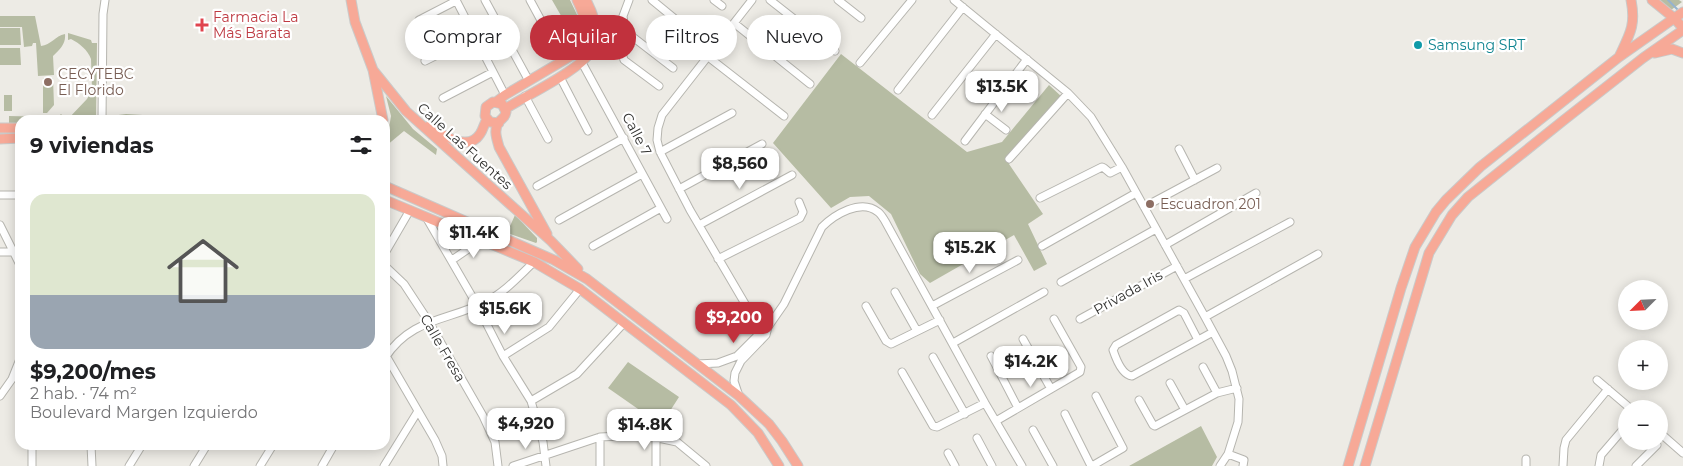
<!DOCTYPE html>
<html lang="es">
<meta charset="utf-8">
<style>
body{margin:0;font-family:Montserrat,sans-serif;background:#f2f2f2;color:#202124;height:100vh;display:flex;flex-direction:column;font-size:19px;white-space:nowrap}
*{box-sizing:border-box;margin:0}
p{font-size:16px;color:#757577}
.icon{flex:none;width:28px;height:28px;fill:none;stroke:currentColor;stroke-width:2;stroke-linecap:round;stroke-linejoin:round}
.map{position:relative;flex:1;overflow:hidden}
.panel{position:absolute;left:15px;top:115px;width:375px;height:335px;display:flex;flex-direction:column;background:#fff;border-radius:15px;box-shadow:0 2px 12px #0003}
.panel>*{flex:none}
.banner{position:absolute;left:405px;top:15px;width:475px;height:45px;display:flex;gap:10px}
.needle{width:32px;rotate:246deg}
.buttons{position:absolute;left:1618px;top:280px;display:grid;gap:10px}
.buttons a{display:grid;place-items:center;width:50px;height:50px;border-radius:50%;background:#fff;box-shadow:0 2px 12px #0003;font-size:25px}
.price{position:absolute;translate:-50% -42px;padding:0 11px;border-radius:10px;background:#fff;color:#222;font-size:16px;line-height:32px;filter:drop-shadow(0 1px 2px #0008)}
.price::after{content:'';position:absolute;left:50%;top:30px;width:15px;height:11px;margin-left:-8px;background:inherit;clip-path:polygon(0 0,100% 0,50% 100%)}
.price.selected{background:#c1313d;color:#fff}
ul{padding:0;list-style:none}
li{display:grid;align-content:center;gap:10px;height:265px;padding:0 15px}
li+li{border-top:1px solid #e0e0e0}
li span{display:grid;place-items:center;height:155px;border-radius:15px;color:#555}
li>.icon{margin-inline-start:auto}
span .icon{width:90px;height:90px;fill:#fffc;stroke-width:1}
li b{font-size:21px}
h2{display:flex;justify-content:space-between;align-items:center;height:60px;padding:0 15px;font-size:21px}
.tag{padding:0 18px;border-radius:22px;background:#fff;box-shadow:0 2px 12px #0003;font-size:18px;line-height:45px}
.tag.selected{background:#c1313d;color:#fff}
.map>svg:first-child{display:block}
</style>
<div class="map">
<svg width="1683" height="466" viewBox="0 0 1683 466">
<rect width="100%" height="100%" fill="#edebe5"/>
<path fill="#b6bca3" d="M552,0H570L580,21L575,40Z
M1658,0H1679L1682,2L1671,10Z
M0,16H35L41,46C51,45 55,36 65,34C66,44 60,49 53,56L54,75L38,76L36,43H33L32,46L24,47L22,27H0Z
M0,28H20L21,45H0Z
M68,33L91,40L92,43H97L96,120H55L61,114L67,120L87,99L92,90L91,59C88,50 79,43 71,39L68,40Z
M0,48H20L21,65H0Z
M841,54L967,152L1002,142L1049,85L1062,97L1009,164L1043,214L1028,224L1047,264L1034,271L1014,235L930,283L920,274L891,214L869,196L850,197L831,208L773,143Z
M43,78H53L54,105L47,113H43Z
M4,95H12V111H4Z
M386,96L413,129L437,149L436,155L404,131L386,146L391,116Z
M126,114L176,117L177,120H113L111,116Z
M9,116L48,117V120H20V123H9Z
M515,215L537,238V242L536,243L507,233Z
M628,362L679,397L661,425L608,388Z
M1201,426L1217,457L1212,466H1129Z"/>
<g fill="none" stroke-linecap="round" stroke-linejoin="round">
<path stroke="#95b3cf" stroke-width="2" d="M1668,0L1679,11"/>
<g stroke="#b6b5af" stroke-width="9">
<path id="minor" d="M456,0L505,95
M485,0L529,81
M530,0L563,61
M629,0L623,16L625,31L622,53L624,60L659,86
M652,0L697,37
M714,0L722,6
M752,0L662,115L658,128L657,140L660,152L690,210L761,331L766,335
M770,0L835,51
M838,0L861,18
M954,0L1068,93L1091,117L1122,167L1205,317L1226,356L1232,371L1239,399L1238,422L1228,454L1220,466
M419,20L456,1
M734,23L810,84
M625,31L673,68
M707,56L784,116
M580,59L667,219
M425,61L475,36
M860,63L912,0
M560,77L588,131
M1011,80L1032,97
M898,90L963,7
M525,96L548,139
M443,98L493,72
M985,114L1006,130
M932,115L996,34
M102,120L103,14L105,0
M965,141L1027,59
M1179,149L1195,180
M660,152L732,113
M1009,159L1068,93
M537,186L624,138
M679,189L762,144
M0,195H20
M1040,198L1102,167L1104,168L1110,173L1122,167
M1144,207L1217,168
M426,217L477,305L503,356L531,401L543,442L546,466
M559,220L642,174
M0,225L20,265
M699,225L792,175
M1165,245L1256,193
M593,246L661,208
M1042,246L1136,193
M0,252H14
M385,253L410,210
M718,259L800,218L803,212L799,202
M452,260L474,245L479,238
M385,266L404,284L429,322L483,416L495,442L498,466
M1184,279L1290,222
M1061,282L1156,229
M895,292L917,331
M866,306L886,341L891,344L940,320
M932,306L1018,260
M1205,317L1318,254
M1080,319L1177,266
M1023,339L1051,389
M1198,340L1184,313L1179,310L1116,345L1113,350C1116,359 1122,375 1132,376L1213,332
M953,343L1044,292
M385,354L435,440L442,456L443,466
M503,356L549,327L580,289
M991,356L1018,408
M933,357L965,414
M385,358C411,317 450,321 487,301C505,292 519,276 534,262
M697,364L718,363L737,356L764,329
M1203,367L1217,393
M902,372L933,426L937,427L985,403
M1597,380L1631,409
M1170,383L1185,410
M0,396L12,379L20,359
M739,396L734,381L735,373L741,361L766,335L768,327L784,304L822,227C834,215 861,198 878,212C881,214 883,218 885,221L985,403L1022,466
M1139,400L1153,425L1155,426L1217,393L1237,388
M531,401L577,374L624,323
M1065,414L1091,466
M996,421L1080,372L1081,367L1054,319
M1033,430L1053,466
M1659,432L1683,453
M656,436V466
M977,438L992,466
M32,445V466
M91,445L92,466
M948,453L955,466
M1228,454L1244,460L1243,466
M1526,459V466
M129,466L142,445
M194,466L207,445
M260,466L273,445
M322,466L334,445
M384,466L418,411
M513,466L600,437L644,435L677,442L706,466
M600,466V437
M1092,466L1123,448L1096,396
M1563,466L1564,448L1566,440L1608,389
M1599,466L1601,455L1626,426
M1636,466L1657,445"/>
</g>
<g stroke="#cacac9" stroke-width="11">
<path id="major" d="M351,0L355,22L373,70L383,120
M1652,0L1674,18L1683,28
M1655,53L1672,49L1683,53
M1619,57C1630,34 1636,25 1631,0
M373,70L406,111L551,241L578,269
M496,102L505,95L576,53C592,37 586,18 577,0
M505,109C525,96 585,68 593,48C600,32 594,15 586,0
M499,123L490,122L485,116L486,107L493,102L502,104L506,112C505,118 502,118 499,122C493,130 497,139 499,147L547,234
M429,126C441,134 468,153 480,134C483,130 484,124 487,119
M0,128H20
M0,139L20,138
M385,186L554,260L587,279L739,396L769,424L782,441L798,466
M385,200L534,262L580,289L731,405L758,433L779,466
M1348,466L1401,288L1415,247L1436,212L1446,200L1480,167L1619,57L1683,12
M1365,466L1429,253L1452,215L1468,197L1564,120L1643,58L1683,30"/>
</g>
<use href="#minor" stroke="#fff" stroke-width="7"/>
<use href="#major" stroke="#f7a997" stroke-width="9"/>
</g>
<path fill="#e0444e" stroke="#fff" stroke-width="2" d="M199.5 17.5h5v5h5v5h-5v5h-5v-5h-5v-5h5z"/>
<circle fill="#0f9aa8" stroke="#fff" stroke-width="2" cx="1418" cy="45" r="5"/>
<g fill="#8d6e63" stroke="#fff" stroke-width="2">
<circle cx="48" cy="82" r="5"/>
<circle cx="1150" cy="204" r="5"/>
</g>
<g text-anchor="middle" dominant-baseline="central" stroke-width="4.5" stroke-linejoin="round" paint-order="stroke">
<g font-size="14" fill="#be3a42" stroke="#fff" text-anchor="start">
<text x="213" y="17">Farmacia La<tspan x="213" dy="16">Más Barata</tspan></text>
</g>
<g font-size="14" fill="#0d838f" stroke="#fff" text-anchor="start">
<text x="1428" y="45">Samsung SRT</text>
</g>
<g font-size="14" fill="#785e54" stroke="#fff" text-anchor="start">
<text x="58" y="74">CECYTEBC<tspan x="58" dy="16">El Florido</tspan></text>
<text x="1160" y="204">Escuadron 201</text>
</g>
<g font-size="14" fill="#323230" stroke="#fff">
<text transform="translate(637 134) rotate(62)">Calle 7</text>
<text transform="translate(465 146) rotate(42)">Calle Las Fuentes</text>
<text transform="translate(1128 292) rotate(-29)">Privada Iris</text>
<text transform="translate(443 348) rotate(60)">Calle Fresa</text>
</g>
</g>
</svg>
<div class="buttons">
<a><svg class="needle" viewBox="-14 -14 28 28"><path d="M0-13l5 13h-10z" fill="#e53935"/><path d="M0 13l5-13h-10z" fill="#757577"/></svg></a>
<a>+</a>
<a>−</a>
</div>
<b class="price" style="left:1002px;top:113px">$13.5K</b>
<b class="price" style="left:740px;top:190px">$8,560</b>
<b class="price" style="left:474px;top:259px">$11.4K</b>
<b class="price" style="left:970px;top:274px">$15.2K</b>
<b class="price" style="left:505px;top:335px">$15.6K</b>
<b class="price selected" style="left:734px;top:344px">$9,200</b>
<b class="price" style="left:1031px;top:388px">$14.2K</b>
<b class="price" style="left:526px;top:450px">$4,920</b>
<b class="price" style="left:645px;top:451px">$14.8K</b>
<div class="banner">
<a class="tag">Comprar</a>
<a class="tag selected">Alquilar</a>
<a class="tag">Filtros</a>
<a class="tag">Nuevo</a>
</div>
<section class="panel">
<h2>9 viviendas<svg class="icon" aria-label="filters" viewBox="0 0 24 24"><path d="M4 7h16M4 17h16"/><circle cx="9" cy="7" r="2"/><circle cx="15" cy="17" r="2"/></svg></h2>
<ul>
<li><span style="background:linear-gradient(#dfe7d0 65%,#9aa5b1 0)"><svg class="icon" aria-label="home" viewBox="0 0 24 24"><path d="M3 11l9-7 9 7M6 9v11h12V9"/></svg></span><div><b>$9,200/mes</b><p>2 hab. · 74 m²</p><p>Boulevard Margen Izquierdo</p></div></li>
</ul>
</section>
</div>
